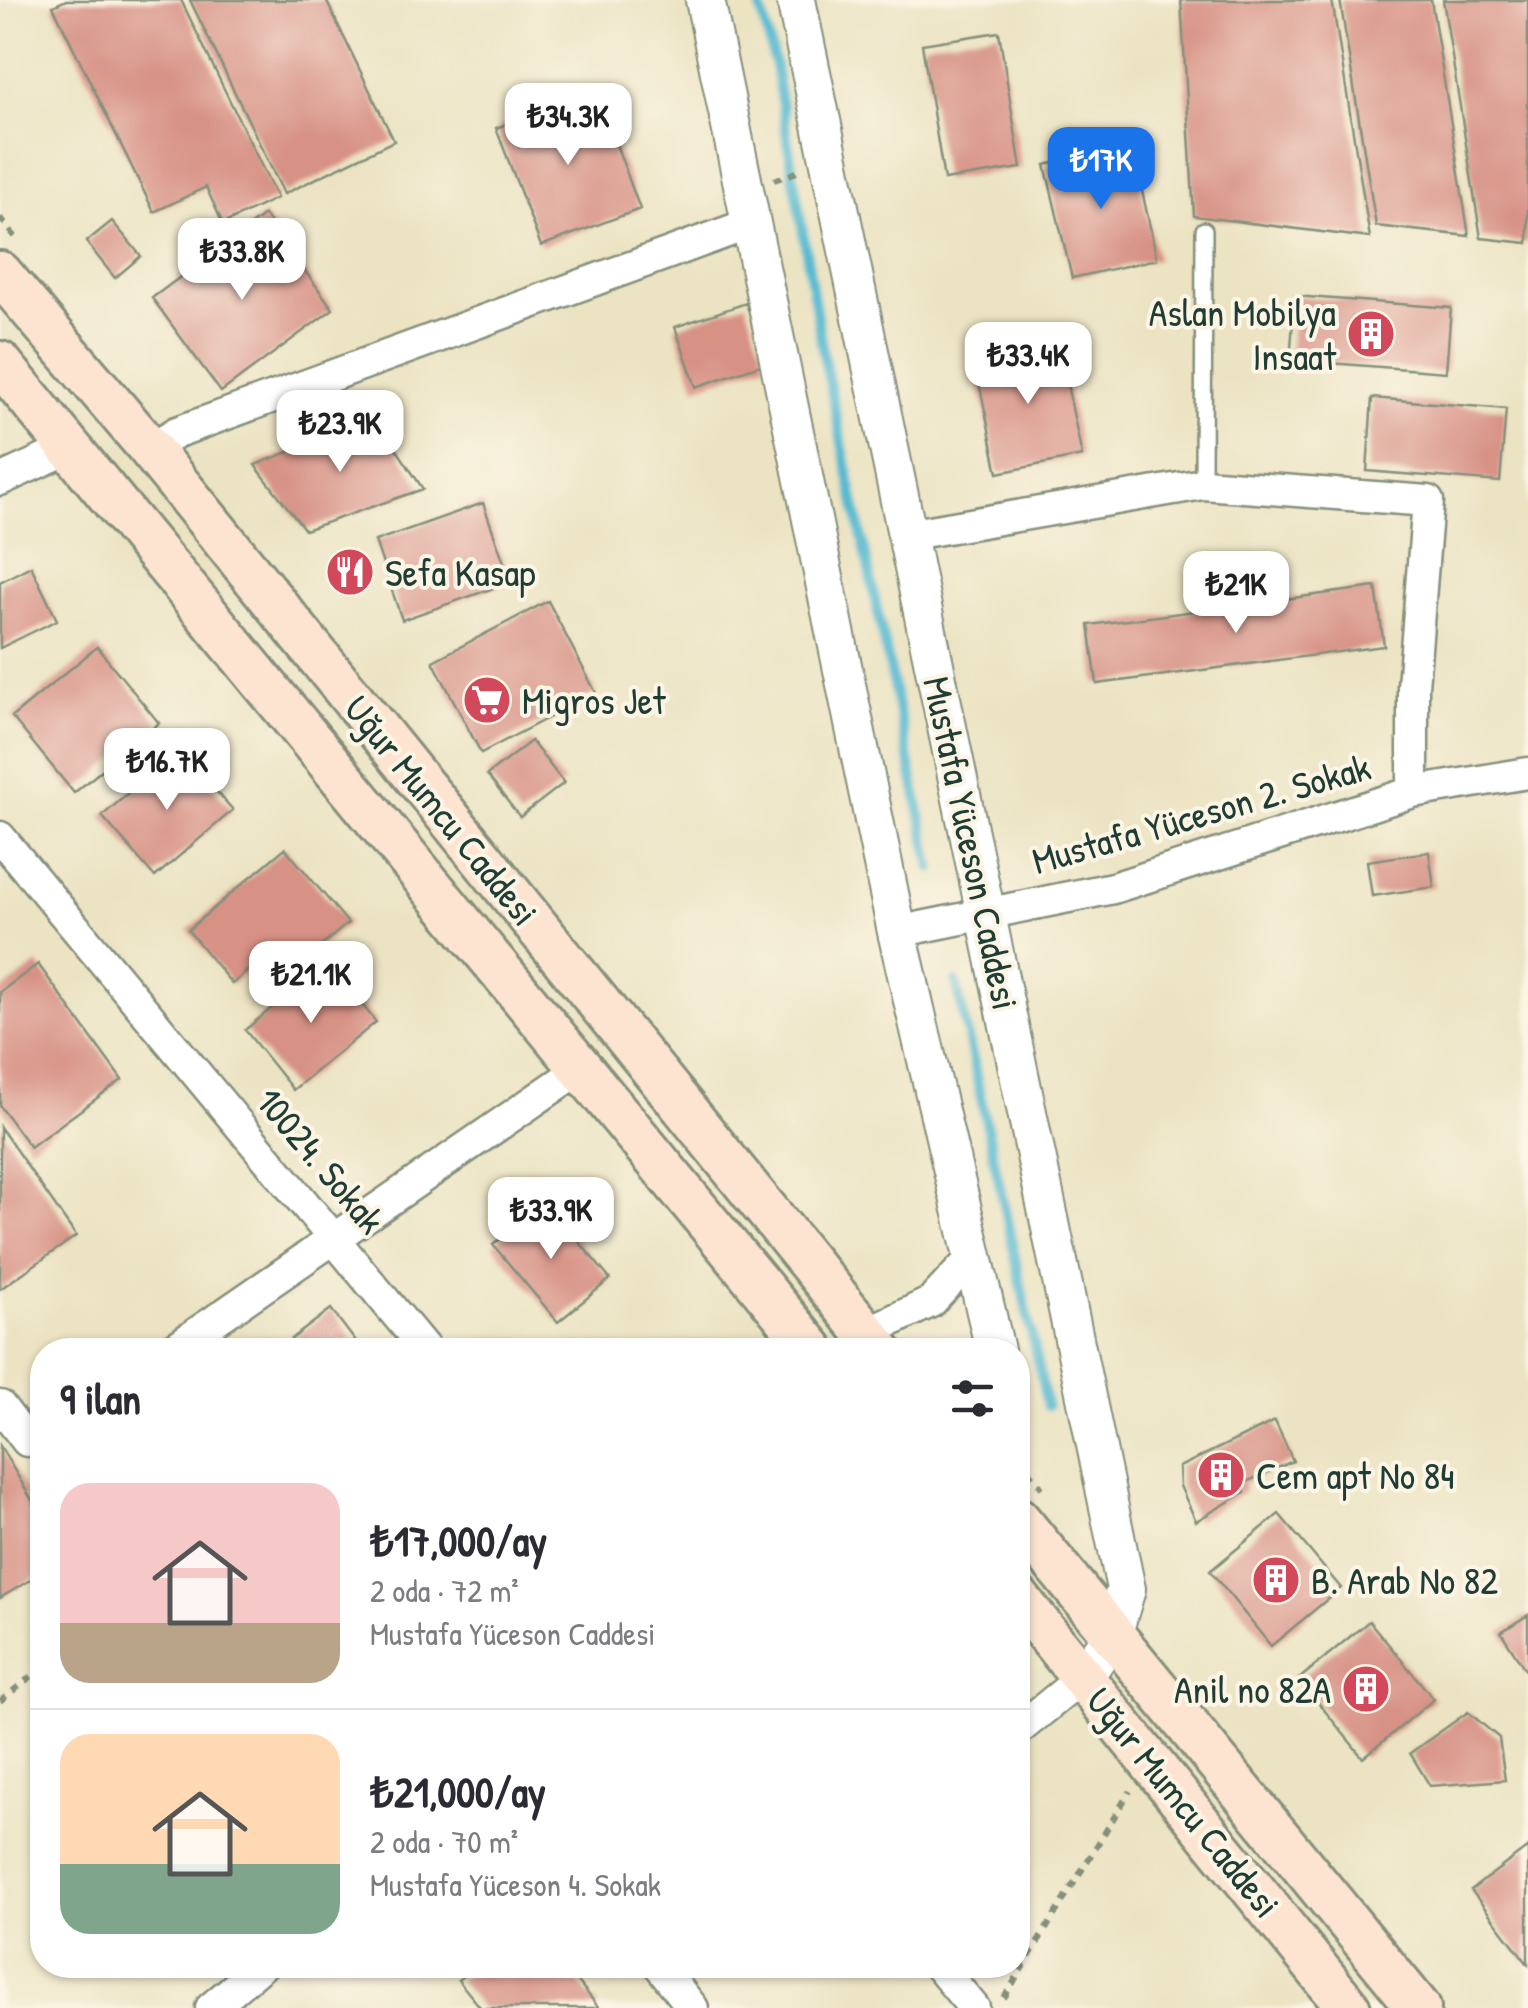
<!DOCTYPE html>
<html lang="tr">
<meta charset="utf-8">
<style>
body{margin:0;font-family:"Patrick Hand",sans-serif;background:#f2f2f3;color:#2b2b33;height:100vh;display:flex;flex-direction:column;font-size:38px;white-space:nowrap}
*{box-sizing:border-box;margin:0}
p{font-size:32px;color:#7c7c81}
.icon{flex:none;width:55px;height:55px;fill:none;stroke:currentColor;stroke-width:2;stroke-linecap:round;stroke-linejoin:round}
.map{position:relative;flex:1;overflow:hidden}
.sheet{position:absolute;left:30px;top:1338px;width:1000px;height:640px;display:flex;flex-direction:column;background:#fff;border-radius:40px;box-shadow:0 2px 8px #0004}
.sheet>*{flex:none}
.price{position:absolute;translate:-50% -85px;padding:0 22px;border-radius:20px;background:#fff;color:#222;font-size:32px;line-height:65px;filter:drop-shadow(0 2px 5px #0008)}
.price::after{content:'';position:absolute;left:50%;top:60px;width:30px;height:22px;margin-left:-15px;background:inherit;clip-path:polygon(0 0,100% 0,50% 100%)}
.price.on{background:#1a73e8;color:#fff}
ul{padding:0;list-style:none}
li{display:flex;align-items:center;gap:30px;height:250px;padding:0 30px}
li+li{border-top:2px solid #e1e1e2}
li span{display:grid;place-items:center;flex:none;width:280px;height:200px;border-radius:30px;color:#555}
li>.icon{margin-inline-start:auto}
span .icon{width:120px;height:120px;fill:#fffc;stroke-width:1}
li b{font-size:42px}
h2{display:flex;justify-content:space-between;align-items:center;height:120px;padding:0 30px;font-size:42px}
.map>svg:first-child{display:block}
</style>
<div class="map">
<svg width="1528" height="2008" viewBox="0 0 1528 2008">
<rect width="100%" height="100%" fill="#fcf5e5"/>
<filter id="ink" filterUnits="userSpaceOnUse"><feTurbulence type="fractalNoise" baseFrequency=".01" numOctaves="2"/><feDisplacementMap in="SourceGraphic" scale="20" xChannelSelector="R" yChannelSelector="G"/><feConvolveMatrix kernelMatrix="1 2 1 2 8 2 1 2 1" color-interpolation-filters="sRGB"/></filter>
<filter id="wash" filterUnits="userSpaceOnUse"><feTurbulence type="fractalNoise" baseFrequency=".0048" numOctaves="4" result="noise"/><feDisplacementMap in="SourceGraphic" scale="40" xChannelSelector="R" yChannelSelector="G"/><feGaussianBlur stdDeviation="2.25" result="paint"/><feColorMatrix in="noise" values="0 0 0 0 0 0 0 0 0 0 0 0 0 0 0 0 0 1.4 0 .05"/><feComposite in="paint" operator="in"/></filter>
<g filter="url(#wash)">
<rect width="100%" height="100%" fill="#ebe3c2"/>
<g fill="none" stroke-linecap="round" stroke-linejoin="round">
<path stroke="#52b9d0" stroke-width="10" d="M759,0L775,65L823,353L932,869
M956,982L1047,1406"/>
</g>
<g id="blocks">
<path fill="#d79185" d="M66,0H181L277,198L223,224L206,187L154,212L53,6Z
M190,0H326L394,141L284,194Z
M1181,0H1332L1370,238L1194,216Z
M1340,0H1431L1469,236L1376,226Z
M1443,0H1528V243L1481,238Z
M999,32L1021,168L944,180L922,44Z
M596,90L640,209L541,246L496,128Z
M1132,145L1157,259L1072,278L1045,165Z
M264,215L333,309L221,392L152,298Z
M112,221L141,256L115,278L86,242Z
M1295,296L1451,308L1446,372L1290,360Z
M746,303L766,363L696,387L675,327Z
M1058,341L1082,456L998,473L974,358Z
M1372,398L1506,409L1500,482L1367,471Z
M376,418L423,489L305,530L255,465Z
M483,503L511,582L402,620L375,541Z
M31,566L57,620L0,648V582Z
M1376,587L1384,646L1097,684L1089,625Z
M548,601L596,693L481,753L433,661Z
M97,647L159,723L74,793L12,717Z
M531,741L564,783L520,817L487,775Z
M179,749L233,810L155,877L102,816Z
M285,848L348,923L270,989L252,967L232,984L188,930Z
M1429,852L1434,887L1372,896L1367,861Z
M328,962L376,1022L293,1090L245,1030Z
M38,964L122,1080L30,1147L0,1106V992Z
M0,1127L76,1236L0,1289Z
M545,1201L610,1279L558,1322L493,1245Z
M331,1309L362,1350H277Z
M1275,1421L1293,1461L1244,1483L1245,1492L1196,1521L1180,1486L1179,1467Z
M0,1446L42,1517V1573L0,1598Z
M1279,1514L1341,1588L1271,1646L1210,1571Z
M1528,1615V1674L1501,1632Z
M1369,1621L1434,1699L1363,1758L1299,1679Z
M1468,1712L1499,1738L1505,1780L1430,1786L1410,1753Z
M1528,1847V1964L1471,1890Z
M477,1965H565L599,2008H481L458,1980Z"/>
</g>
</g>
<g filter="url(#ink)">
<use href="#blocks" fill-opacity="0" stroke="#85907b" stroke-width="2.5"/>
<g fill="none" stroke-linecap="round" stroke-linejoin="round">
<g stroke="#85907b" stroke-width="20">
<path id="service" d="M1203,484L1204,230"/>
</g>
<g stroke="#85907b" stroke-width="35">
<path id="minor" d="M150,449L177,432L749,224
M0,480L70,448
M906,535L1203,484L1428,501L1413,686V792
M0,837L426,1350
M897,932L1113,888L1413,792L1528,773
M866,1333L931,1302L973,1257
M172,1350L580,1069
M0,1406L27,1441L42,1430
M1018,1730L1083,1677
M659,1965L693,2008
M938,1965L974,2008
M211,2008L262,1965"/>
</g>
<g stroke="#85907b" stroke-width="42">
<path id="tertiary" d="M705,0L897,932L995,1350
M796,0L1126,1589L1112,1636L1083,1677"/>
</g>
<g stroke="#85907b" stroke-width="48">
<path id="secondary" d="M0,273L150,449L880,1350
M0,363L813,1350
M1018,1519L1419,2008
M1018,1598L1349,2008"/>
</g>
<path stroke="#85907b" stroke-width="6" stroke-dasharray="8 8" stroke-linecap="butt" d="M774,180L800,171
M0,218L18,240
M1018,1458L1042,1488
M0,1701L42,1668
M1004,1998L1130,1791"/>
<use href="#service" stroke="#fff" stroke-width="15"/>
<use href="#minor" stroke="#fff" stroke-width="30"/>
<use href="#tertiary" stroke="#fff" stroke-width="38"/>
<use href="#secondary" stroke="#fde4d1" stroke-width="42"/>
</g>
</g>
<defs>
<g id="building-disc" transform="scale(2.5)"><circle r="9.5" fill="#d1495b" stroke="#fcf5e5"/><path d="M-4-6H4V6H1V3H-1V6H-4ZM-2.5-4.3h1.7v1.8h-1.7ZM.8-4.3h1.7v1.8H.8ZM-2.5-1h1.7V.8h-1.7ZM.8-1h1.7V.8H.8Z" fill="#fff"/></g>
<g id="restaurant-disc" transform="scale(2.5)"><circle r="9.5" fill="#d1495b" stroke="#fcf5e5"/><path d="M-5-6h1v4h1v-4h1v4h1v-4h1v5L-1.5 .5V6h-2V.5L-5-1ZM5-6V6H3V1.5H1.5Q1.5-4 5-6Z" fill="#fff"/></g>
<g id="supermarket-disc" transform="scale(2.5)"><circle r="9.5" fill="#d1495b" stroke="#fcf5e5"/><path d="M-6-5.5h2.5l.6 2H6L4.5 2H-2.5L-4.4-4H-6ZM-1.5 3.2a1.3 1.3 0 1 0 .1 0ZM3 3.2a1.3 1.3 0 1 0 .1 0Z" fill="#fff"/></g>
</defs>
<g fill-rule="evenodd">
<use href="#building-disc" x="1371" y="334"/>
<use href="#restaurant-disc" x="350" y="572"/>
<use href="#supermarket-disc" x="487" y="700"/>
<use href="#building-disc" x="1221" y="1475"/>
<use href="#building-disc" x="1276" y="1580"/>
<use href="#building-disc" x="1366" y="1689"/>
</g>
<g text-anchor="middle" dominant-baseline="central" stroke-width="8" stroke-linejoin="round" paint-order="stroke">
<g font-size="38" fill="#1f3d34" stroke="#fcf5e5" text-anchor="start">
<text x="1336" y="312" text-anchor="end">Aslan Mobilya<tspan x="1336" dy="44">Insaat</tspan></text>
<text x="385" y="572">Sefa Kasap</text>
<text x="522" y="700">Migros Jet</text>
<text x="1256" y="1475">Cem apt No 84</text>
<text x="1311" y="1580">B. Arab No 82</text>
<text x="1331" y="1689" text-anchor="end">Anil no 82A</text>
</g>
<g font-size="38" fill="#1f3d34" stroke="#fcf5e5">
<text transform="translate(442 810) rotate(51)">Uğur Mumcu Caddesi</text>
<text transform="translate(1201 813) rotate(-16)">Mustafa Yüceson 2. Sokak</text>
<text transform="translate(972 843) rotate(78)">Mustafa Yüceson Caddesi</text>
<text transform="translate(321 1160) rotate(50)">10024. Sokak</text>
<text transform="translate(1184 1802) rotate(51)">Uğur Mumcu Caddesi</text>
</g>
</g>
</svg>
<b class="price" style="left:568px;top:168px">₺34.3K</b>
<b class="price on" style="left:1101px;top:212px">₺17K</b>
<b class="price" style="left:242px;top:303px">₺33.8K</b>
<b class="price" style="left:1028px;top:407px">₺33.4K</b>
<b class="price" style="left:340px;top:475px">₺23.9K</b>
<b class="price" style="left:1236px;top:636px">₺21K</b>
<b class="price" style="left:167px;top:813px">₺16.7K</b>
<b class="price" style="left:311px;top:1026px">₺21.1K</b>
<b class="price" style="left:551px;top:1262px">₺33.9K</b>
<section class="sheet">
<h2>9 ilan<svg class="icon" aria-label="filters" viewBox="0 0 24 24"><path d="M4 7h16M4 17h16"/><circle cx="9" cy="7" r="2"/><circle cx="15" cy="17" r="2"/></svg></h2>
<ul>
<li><span style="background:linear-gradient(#f6c9c9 70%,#b9a48a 0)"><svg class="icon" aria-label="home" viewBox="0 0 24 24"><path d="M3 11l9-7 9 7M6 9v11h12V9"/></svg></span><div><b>₺17,000/ay</b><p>2 oda · 72 m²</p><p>Mustafa Yüceson Caddesi</p></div></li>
<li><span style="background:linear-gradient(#ffd9b3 65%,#7fa58c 0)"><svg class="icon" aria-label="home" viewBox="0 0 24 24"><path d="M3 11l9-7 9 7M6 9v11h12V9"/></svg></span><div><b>₺21,000/ay</b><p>2 oda · 70 m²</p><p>Mustafa Yüceson 4. Sokak</p></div></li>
</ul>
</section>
</div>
